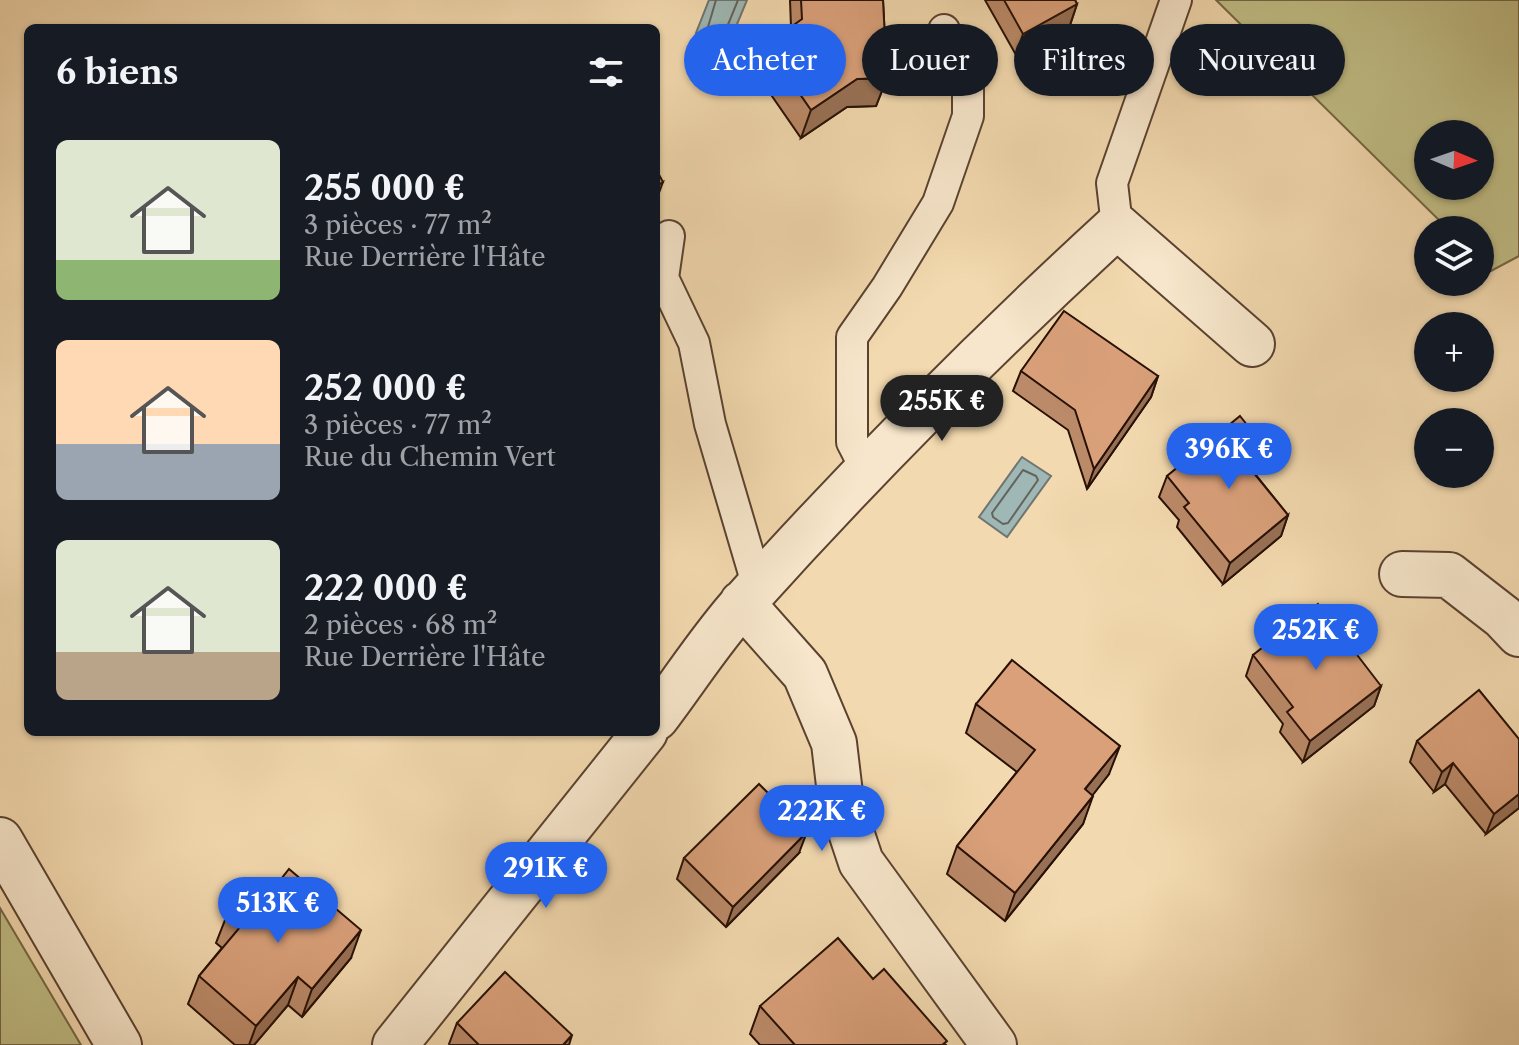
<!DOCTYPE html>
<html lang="fr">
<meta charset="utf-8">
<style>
body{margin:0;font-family:"Libre Caslon Text",serif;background:#20242c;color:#f1f3f6;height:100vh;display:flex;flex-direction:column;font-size:30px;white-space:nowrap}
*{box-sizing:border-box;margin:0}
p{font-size:26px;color:#9ea1a6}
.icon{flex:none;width:44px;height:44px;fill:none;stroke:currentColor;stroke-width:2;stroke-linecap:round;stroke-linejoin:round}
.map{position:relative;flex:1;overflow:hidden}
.drawer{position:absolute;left:24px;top:24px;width:636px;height:712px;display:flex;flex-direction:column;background:#171b24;border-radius:12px;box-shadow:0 2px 6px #0004}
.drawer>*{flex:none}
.guide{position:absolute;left:684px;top:24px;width:714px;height:72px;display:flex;gap:16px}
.needle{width:52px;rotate:92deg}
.tools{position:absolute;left:1414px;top:120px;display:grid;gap:16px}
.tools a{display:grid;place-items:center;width:80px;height:80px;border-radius:50%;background:#171b24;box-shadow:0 2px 6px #0004;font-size:40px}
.price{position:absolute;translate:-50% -68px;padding:0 18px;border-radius:28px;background:#2563eb;color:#fff;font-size:26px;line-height:52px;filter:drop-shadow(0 2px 4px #0008)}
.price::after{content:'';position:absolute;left:50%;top:48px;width:24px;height:18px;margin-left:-12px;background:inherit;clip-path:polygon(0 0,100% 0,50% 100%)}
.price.current{background:#222;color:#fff}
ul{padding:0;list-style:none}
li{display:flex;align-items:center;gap:24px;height:200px;padding:0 32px}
li span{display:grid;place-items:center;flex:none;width:224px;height:160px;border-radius:12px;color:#555}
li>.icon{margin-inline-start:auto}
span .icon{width:96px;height:96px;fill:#fffc;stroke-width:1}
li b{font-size:34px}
h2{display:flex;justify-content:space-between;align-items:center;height:96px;padding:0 32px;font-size:34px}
.pill{padding:0 28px;border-radius:36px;background:#171b24;box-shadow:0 2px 6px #0004;font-size:28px;line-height:72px}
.pill.current{background:#2563eb;color:#fff}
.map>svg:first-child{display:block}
</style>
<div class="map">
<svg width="1519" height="1045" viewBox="0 0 1519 1045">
<rect width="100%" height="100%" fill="#f3d9af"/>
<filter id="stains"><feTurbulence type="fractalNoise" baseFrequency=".0025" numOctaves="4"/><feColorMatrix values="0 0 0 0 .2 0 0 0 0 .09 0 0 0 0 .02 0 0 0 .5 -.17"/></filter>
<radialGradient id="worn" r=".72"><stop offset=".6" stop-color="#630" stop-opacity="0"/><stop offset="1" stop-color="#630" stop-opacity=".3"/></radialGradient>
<path fill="#c1be86" stroke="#746746" stroke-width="2" fill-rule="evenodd" d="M1216,0H1519V256L1491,271L1480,260V230H1449ZM1428,134H1480V186H1428Z
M0,908L81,1045H0Z"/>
<path fill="#9fb8b5" stroke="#6f756f" stroke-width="2" d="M709,0H747L728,46L696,33Z
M1022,457L1051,476L1007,537L979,517Z"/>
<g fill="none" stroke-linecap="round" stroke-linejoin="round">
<path stroke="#63645d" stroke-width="2" d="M716,0L708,27L722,34L725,32L738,0
M1023,470L1036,476L1038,480L1008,523L1003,524L993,517L992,513Z"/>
<g stroke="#5a4230" stroke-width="34">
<path id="lane" d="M1117,226L1112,183L1176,0
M669,236L663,278L694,343L710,424L758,587
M867,471L852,442V337L887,287L938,203L968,116V89L944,30"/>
</g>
<g stroke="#5a4230" stroke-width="48">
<path id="street" d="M1402,574L1449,575L1503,617L1519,634
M742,603L805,674L834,743L841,802L861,862L994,1045
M656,718C685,680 712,637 744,602C862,471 987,345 1117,226L1252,344
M0,840L119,1045
M395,1045L645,732"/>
</g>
<use href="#lane" stroke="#f7e6cb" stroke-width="30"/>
<use href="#street" stroke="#f7e6cb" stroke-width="44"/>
</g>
<path fill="#bb8a69" stroke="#271005" stroke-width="2" d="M790,0H883L887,78L876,106L847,107L801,138L756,73L766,45L791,27Z
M985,0H1075L1077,4L1070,25L1016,55Z
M1021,371L1158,376L1151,397L1087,489L1068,430L1013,391Z
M1267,450L1260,471L1255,474L1288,515L1281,536L1223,584L1177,527L1179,520L1159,497L1167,476Z
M1253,655L1381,686L1374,706L1303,762L1280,732L1283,724L1246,676Z
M976,704L1109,774L1092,795L1083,824L1005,921L947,874L957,846L1017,772L966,733Z
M1519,739V808L1486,834L1445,784L1434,792L1410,762L1417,741Z
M799,853L726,927L677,879L684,858Z
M227,915L351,958L302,1017L288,1005L254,1045H235L188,1004L199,976L222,948L216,943Z
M873,979L946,1045H760L750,1034L760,1006Z
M457,1023L569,1045H450L449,1044Z"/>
<path fill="#987055" stroke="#271005" stroke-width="2" d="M1077,4L1070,25L1016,55L1023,34Z
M887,78L876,106L847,107L801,138L811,110L857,79Z
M663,182L656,201V186Z
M1158,376L1151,397L1087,489L1094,469Z
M1267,450L1260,471L1241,486L1248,466Z
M1288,515L1281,536L1223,584L1230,563Z
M1381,686L1374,706L1303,762L1310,741Z
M1120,746L1109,774L1075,818L1085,789Z
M1453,763L1445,784L1434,792L1442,772Z
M1519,794V808L1486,834L1494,814Z
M1093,796L1083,824L1005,921L1015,893Z
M807,832L799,853L726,927L733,907Z
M361,930L351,958L302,1017L312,989Z
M298,977L288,1005L254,1045H249L256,1026Z
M572,1035L569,1045H563Z"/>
<path fill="#d9a07a" stroke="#271005" stroke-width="2" d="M801,0H883L887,78L857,79L811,110L766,45L802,19Z
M1004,0H1075L1077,4L1023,34Z
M656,169L663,182L656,186Z
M1064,311L1158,376L1094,469L1075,410L1021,371Z
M1240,416L1267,450L1248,466L1288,515L1230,563L1184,507L1189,503L1167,476Z
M1318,604L1381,686L1310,741L1287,712L1293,707L1253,655Z
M1012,660L1120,746L1085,789L1093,796L1015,893L957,846L1035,750L976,704Z
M1479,690L1519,739V794L1494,814L1453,763L1442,772L1417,741Z
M759,784L807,832L733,907L684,858Z
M289,869L361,930L312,989L298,977L256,1026L199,976L241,926L227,915L256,880L270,893Z
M838,938L873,979L884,969L947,1041L942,1045H795L760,1006Z
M505,972L572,1035L563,1045H479L457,1023Z"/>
<rect width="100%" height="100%" filter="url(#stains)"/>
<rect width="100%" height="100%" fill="url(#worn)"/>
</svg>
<div class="tools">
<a><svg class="needle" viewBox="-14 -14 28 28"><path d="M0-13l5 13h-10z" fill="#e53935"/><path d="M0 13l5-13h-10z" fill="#9ea1a6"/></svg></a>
<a><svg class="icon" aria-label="layers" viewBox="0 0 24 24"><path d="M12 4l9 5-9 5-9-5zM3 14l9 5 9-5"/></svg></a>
<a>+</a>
<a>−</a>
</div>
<b class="price current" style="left:942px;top:443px">255K €</b>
<b class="price" style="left:1229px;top:491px">396K €</b>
<b class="price" style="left:1316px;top:672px">252K €</b>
<b class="price" style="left:822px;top:853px">222K €</b>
<b class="price" style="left:546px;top:910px">291K €</b>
<b class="price" style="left:278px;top:945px">513K €</b>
<div class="guide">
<a class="pill current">Acheter</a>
<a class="pill">Louer</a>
<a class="pill">Filtres</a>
<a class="pill">Nouveau</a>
</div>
<section class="drawer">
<h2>6 biens<svg class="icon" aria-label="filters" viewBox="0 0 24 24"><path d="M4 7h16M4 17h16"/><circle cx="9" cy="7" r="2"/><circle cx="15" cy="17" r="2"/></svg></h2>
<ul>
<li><span style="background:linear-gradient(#dfe7d0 75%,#8fb573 0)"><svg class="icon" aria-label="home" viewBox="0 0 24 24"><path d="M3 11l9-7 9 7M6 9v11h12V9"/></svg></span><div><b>255 000 €</b><p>3 pièces · 77 m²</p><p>Rue Derrière l'Hâte</p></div></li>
<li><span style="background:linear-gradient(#ffd9b3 65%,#9aa5b1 0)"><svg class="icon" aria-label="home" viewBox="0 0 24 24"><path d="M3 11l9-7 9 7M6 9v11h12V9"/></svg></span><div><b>252 000 €</b><p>3 pièces · 77 m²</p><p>Rue du Chemin Vert</p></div></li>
<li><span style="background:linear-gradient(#dfe7d0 70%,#b9a48a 0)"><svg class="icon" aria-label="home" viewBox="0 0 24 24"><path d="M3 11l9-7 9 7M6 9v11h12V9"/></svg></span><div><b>222 000 €</b><p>2 pièces · 68 m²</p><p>Rue Derrière l'Hâte</p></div></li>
</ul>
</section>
</div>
